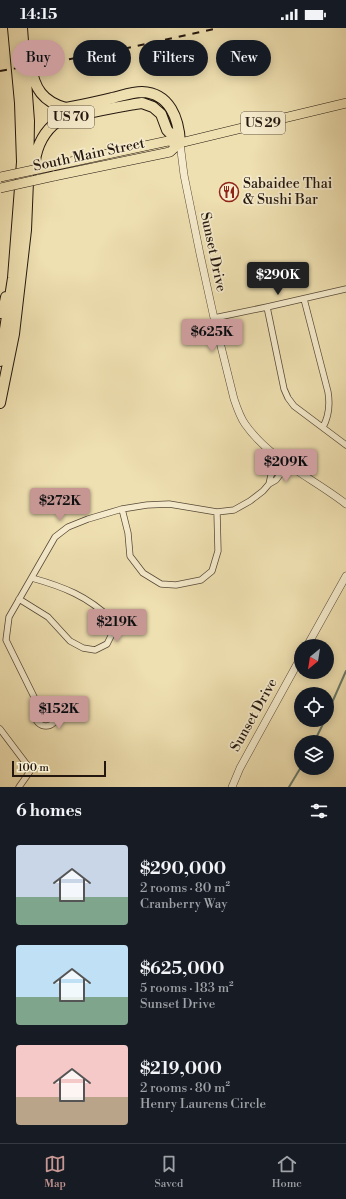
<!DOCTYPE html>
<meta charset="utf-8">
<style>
body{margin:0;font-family:"Libre Bodoni",serif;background:#242831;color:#f1f3f6;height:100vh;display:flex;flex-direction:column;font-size:15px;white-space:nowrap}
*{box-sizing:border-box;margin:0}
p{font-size:13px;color:#9ea1a6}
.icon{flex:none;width:22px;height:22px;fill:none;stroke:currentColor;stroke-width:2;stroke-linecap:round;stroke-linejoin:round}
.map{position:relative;height:759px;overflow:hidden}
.side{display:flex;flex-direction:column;background:#171b24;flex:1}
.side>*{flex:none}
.banner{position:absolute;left:12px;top:12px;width:322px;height:36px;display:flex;gap:8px}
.needle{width:26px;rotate:210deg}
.fabs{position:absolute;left:294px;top:611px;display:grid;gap:8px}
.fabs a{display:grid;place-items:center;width:40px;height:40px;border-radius:50%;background:#171b24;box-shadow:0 2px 10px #0003;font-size:20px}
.scale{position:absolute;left:12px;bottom:10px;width:94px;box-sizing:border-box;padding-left:4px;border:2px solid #23170f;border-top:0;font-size:11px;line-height:14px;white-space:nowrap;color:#23170f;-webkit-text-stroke:3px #f5ebcc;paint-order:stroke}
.price{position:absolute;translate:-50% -34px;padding:0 9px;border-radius:4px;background:#c59692;color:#111;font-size:13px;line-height:26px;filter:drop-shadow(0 1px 2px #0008)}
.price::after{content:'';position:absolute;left:50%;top:24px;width:12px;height:9px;margin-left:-6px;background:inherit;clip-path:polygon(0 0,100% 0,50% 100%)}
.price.current{background:#222;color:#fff}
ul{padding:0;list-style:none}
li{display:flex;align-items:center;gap:12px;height:100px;padding:0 16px}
li span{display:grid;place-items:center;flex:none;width:112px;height:80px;border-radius:4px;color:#555}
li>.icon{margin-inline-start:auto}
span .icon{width:48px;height:48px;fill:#fffc;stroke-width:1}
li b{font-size:17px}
h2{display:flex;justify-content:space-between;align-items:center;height:48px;padding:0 16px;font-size:17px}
.pill{padding:0 14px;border-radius:18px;background:#171b24;box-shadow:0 2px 10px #0003;font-size:14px;line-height:36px}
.pill.current{background:#c59692;color:#111}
.status{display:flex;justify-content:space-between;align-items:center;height:28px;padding:0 20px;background:#171b24;direction:ltr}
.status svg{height:11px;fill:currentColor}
.tabs{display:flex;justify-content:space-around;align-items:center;height:56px;border-top:1px solid #363941;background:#171b24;font-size:11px;color:#9ea1a6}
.tabs a{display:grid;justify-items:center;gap:2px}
.tabs .current{color:#c59692}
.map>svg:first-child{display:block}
</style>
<div class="status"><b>14:15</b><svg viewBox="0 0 49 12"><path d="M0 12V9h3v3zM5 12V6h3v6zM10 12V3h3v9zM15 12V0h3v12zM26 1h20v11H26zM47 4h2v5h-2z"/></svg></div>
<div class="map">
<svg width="346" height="759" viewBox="0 0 346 759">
<rect width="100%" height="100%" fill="#efe0b1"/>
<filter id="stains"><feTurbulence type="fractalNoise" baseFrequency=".005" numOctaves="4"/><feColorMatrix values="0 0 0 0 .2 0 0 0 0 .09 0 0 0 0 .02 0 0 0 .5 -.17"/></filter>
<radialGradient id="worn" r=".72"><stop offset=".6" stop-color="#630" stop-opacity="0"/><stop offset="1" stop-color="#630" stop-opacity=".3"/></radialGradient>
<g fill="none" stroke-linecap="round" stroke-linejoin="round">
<path stroke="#6a7b6b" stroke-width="2" d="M327,686L346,643
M314,714L325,692
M289,759L301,739"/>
<g stroke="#564938" stroke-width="7">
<path id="minor" d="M304,271L328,364C330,376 329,388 323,399
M267,279L284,361L288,370L294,378L346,417
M214,290L267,279L346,261
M269,456L276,452L288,436
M122,481L128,505L130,528L143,545L161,556L176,557L201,552L212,543L218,523L217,484
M19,571L48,589L70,613L83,620L95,622L107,616L112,606L111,591C87,568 64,559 32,550
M35 687a11 11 0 1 1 22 0a11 11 0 1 1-22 0Z
M39,679L6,612L9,589L55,509L68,499L88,491L122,481L147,477L169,476L217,484L234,482L250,473L263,463L269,456L271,447L281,431
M0,701L31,742L19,759"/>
</g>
<g stroke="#564938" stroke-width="8">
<path id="tertiary" d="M180,115L184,147L200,226L214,290L234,371C237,380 240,389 245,396C270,432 313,450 346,476
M307,618L346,548
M232,759L240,740L301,629"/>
</g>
<g stroke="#23170f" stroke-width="10">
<path id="primary" d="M52,138L168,113L180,115L346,75
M54,148L170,124L180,115"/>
</g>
<g stroke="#23170f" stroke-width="12">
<path id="trunk" d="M31,38C34,60 43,74 66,80C81,77 96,74 112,70C121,68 132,64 142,64C170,65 179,91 180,115
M34,141C35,124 41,108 53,97C64,88 118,79 135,76L142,75L153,79L161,86L167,102L180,115
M0,285L5,274L6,269
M0,333L13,250L22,134L20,75L13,0
M0,375L14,306L26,202L28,153L29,93L22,0"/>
</g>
<use href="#minor" stroke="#f5ebcc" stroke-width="5.5"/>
<use href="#tertiary" stroke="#f5ebcc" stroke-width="7"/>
<use href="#primary" stroke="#efe0b1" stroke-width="9"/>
<use href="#trunk" stroke="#efe0b1" stroke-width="10"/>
<path stroke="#23170f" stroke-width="2" stroke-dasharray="7 7" stroke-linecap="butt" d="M0,43L105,25L219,0"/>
<g stroke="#23170f" stroke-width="10" stroke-linecap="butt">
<path id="primary-bridge" d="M0,149L52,138
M0,160L54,148"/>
</g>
<use href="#primary-bridge" stroke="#efe0b1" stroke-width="9"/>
</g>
<defs>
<g id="restaurant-ring" transform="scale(1)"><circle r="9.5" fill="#f5ebcc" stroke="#8f2418" stroke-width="1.5"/><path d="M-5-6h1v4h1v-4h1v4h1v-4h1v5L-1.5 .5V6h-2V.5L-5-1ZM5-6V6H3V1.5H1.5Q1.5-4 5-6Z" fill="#8f2418"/></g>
</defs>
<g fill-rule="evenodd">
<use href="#restaurant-ring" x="229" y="164"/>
</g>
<g text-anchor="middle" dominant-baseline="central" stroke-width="3.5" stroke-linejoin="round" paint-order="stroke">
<g fill="#f5ebcc" stroke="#625748" stroke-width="1">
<rect x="48" y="78" width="46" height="22" rx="3"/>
<rect x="241" y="84" width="44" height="22" rx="3"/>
</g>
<g font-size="13" font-weight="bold" fill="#23170f">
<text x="71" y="89">US 70</text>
<text x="263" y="95">US 29</text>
</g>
<g font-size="14" fill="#23170f" stroke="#f5ebcc">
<text transform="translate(89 127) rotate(-12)">South Main Street</text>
<text transform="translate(213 224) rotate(78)">Sunset Drive</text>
<text transform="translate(254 687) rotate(-61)">Sunset Drive</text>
</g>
<g font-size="14" fill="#23170f" stroke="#f5ebcc" text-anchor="start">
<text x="243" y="156">Sabaidee Thai<tspan x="243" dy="16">&amp; Sushi Bar</tspan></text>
</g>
</g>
<rect width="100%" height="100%" filter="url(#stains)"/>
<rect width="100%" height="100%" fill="url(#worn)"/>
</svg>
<div class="fabs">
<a><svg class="needle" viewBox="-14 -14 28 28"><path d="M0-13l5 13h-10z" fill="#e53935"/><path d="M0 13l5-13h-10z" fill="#9ea1a6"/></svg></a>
<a><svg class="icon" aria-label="locate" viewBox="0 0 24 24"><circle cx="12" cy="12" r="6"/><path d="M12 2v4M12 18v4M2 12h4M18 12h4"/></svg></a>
<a><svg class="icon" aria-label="layers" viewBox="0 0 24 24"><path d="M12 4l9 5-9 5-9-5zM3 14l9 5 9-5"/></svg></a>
</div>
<div class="scale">100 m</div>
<b class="price current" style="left:278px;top:268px">$290K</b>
<b class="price" style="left:212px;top:325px">$625K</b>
<b class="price" style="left:286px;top:455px">$209K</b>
<b class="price" style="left:60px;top:494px">$272K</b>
<b class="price" style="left:117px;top:615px">$219K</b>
<b class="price" style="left:59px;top:702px">$152K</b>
<div class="banner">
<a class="pill current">Buy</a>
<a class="pill">Rent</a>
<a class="pill">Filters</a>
<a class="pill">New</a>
</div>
</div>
<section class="side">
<h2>6 homes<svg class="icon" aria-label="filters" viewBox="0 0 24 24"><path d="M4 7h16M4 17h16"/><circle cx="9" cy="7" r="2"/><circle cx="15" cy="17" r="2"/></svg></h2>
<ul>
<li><span style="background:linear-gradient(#c9d6e8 65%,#7fa58c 0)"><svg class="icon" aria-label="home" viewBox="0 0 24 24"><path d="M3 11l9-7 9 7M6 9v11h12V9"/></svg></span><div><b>$290,000</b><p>2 rooms · 80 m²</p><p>Cranberry Way</p></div></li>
<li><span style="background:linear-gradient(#bfe0f5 65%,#7fa58c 0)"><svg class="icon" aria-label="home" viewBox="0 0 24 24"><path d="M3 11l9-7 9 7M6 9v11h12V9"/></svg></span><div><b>$625,000</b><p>5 rooms · 183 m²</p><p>Sunset Drive</p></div></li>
<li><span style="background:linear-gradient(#f6c9c9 65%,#b9a48a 0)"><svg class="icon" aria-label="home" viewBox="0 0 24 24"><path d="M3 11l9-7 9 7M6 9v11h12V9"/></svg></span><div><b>$219,000</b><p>2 rooms · 80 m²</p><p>Henry Laurens Circle</p></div></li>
</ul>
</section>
<nav class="tabs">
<a class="current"><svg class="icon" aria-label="map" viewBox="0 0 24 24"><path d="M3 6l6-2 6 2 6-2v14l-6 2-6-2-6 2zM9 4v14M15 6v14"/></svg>Map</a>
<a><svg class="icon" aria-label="saved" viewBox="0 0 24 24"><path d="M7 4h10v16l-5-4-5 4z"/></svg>Saved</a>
<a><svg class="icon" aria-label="home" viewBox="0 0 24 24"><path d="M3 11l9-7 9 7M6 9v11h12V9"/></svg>Home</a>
</nav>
